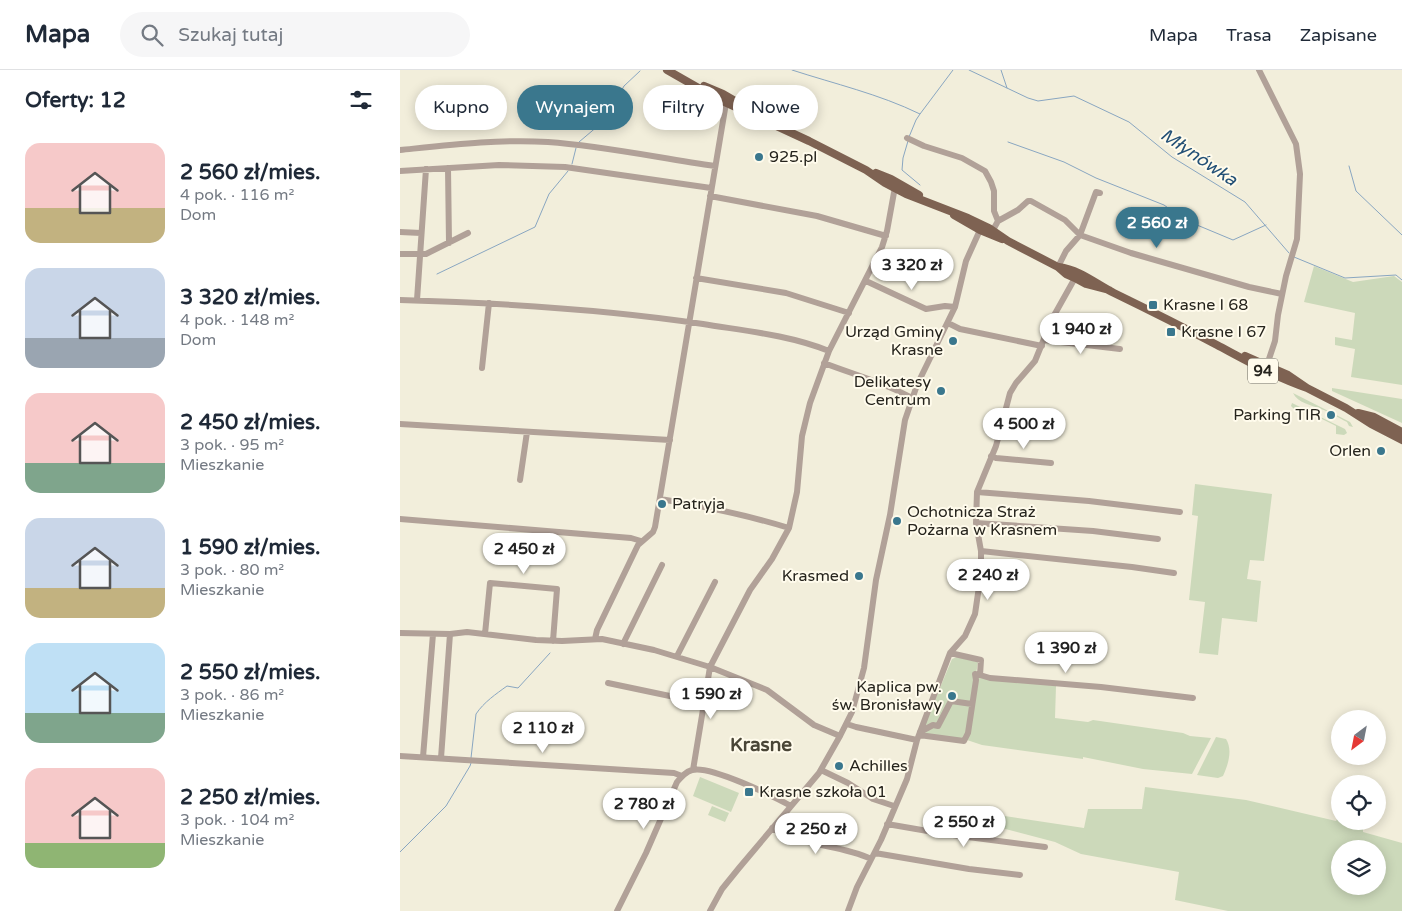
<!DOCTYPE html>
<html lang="pl">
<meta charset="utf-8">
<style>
body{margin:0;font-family:"Varela Round",sans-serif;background:#f6f6f7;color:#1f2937;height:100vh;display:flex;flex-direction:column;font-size:19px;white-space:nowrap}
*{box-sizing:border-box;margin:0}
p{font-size:16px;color:#747a83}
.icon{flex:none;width:28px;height:28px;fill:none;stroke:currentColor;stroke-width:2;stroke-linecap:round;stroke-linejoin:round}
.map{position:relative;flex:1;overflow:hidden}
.details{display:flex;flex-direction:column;background:#fff;width:400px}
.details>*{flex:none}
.guide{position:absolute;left:15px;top:15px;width:475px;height:45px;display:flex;gap:10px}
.needle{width:32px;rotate:212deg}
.tools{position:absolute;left:931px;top:640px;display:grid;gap:10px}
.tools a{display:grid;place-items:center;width:55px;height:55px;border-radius:50%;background:#fff;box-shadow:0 2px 12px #0003;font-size:25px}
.price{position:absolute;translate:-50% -42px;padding:0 11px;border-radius:18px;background:#fff;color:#222;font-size:16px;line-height:32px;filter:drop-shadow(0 1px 2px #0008)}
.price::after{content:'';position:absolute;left:50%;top:30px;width:15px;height:11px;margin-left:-8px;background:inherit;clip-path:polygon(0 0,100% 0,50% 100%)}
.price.active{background:#3a778d;color:#fff}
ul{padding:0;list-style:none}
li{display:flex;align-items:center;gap:15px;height:125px;padding:0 25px}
li span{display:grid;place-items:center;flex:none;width:140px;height:100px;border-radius:15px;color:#555}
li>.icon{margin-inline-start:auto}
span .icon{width:60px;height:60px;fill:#fffc;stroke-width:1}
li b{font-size:21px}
h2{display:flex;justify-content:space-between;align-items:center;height:60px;padding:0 25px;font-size:21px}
.pill{padding:0 18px;border-radius:22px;background:#fff;box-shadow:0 2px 12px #0003;font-size:18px;line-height:45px}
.pill.active{background:#3a778d;color:#fff}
header{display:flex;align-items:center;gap:30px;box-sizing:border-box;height:70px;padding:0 25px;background:#fff;border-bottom:1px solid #e0e1e3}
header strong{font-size:24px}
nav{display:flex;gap:28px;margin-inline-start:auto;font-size:18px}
.search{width:350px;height:45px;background:#f6f6f7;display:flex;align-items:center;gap:12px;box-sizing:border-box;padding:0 18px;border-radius:28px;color:#747a83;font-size:19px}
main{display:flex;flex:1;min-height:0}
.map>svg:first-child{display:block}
</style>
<header>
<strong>Mapa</strong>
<div class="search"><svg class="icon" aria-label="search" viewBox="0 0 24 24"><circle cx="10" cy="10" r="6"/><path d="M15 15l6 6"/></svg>Szukaj tutaj</div>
<nav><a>Mapa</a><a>Trasa</a><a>Zapisane</a></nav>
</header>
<main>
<section class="details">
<h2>Oferty: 12<svg class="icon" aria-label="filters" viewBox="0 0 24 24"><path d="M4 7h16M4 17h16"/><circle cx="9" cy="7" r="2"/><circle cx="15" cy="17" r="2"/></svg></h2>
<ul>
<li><span style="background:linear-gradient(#f6c9c9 65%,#c2b280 0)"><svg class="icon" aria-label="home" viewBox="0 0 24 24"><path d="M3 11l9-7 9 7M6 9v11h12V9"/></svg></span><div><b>2 560 zł/mies.</b><p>4 pok. · 116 m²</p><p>Dom</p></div></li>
<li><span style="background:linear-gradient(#c9d6e8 70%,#9aa5b1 0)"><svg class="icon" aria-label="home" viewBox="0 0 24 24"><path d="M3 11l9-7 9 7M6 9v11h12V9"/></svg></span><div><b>3 320 zł/mies.</b><p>4 pok. · 148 m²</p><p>Dom</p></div></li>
<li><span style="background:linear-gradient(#f6c9c9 70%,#7fa58c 0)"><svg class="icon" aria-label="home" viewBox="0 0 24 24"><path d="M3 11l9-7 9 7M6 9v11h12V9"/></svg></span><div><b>2 450 zł/mies.</b><p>3 pok. · 95 m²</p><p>Mieszkanie</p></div></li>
<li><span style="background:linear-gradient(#c9d6e8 70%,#c2b280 0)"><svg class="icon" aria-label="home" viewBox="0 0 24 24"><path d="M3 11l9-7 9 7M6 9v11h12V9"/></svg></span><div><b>1 590 zł/mies.</b><p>3 pok. · 80 m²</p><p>Mieszkanie</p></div></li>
<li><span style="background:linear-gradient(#bfe0f5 70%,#7fa58c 0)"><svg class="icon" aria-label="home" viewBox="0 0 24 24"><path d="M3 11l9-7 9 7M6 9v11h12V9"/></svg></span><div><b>2 550 zł/mies.</b><p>3 pok. · 86 m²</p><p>Mieszkanie</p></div></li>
<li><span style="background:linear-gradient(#f6c9c9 75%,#8fb573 0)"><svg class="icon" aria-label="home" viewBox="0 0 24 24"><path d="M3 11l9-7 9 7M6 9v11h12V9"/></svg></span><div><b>2 250 zł/mies.</b><p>3 pok. · 104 m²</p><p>Mieszkanie</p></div></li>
</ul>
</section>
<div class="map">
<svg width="1002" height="841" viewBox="0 0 1002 841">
<rect width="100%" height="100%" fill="#f2eedb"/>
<path fill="#ccd9ba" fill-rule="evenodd" d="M914,196L953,212L994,206L1002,212V315L951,307L955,279L935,275V267L952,270L955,243L904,232Z
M932,318L1002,329V353L932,321Z
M893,323L950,352L953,357L949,356L947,352C939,348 930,342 921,339C911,335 898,333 893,323Z
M892,333L945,359L947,363L944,365L936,364V356L904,340L898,343L891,336Z
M795,414L872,424L864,491L850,490L847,509L861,511L857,552L822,548L818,585L799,583L805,532L789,530L798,446L792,445Z
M557,587L578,592L576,604L656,616L655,648L688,652L693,650L783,663L790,666L811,668L792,704L743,699L683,687V689L582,675L564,669L525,664L524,656L552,589Z
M816,667L826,669C833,680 828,695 823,706L818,708L797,705Z
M300,707L339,723L331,742L293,726Z
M745,717L846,730L936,751L940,744V751H963V762L1002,773V841H828L775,830L779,802L681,784L655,772L563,748L565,740L684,758L688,739H742ZM940,779H978V816H940Z
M312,736L329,743L325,752L308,745Z"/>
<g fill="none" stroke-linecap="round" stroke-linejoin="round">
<path stroke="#89a6c1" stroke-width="1" d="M392,0C435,14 479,24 520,44L553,0
M569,0L628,28L638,31L674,26L729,52L772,87L845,132L889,183
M601,0L607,18
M509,67L516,50L520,44
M508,71L503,88L502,100L520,115
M179,72L205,50L224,16L240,1
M608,72L664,92L696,108L764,135L785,150L833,170L866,155
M172,94L176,78
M949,96L956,121L1002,165
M894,187L945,208L996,205L1002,210
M37,204L135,157L149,124L168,101
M71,688L76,644C84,632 96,624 107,616L118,618L150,583
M0,782L46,736L70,696L71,693"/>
<path stroke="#b1a198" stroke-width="6" d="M859,0L896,74L900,104L897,169L886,206L878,245L875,271L867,295
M507,68L524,76L562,88L585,101L591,112L594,121V141L598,151L593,160
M0,80C49,75 99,69 148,72C204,76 259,88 315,96
M48,98L49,173
M0,101L99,95L165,97L311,118
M310,126L417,146L486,166
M598,151L618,140L628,131H631L665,150L680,165L696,122L700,123
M0,162L21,163
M0,184H26L68,163
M658,197L666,181L680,165L731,183L849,217L882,224
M296,208L386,223L449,243
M466,211L526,239L545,236L555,237
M0,230C102,233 203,239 303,254C346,261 389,265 429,281
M17,230L26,99
M548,253L560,259L642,276
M644,270L720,279
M424,293C455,305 483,312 512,328
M82,298L89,233
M0,354L270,370
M591,386L596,388L651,393
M120,410L127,362
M577,422L689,431L780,442
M260,429C303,436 347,445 389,458
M0,449L231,468L241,471
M576,453L693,461L758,469
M581,481L732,497L774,503
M0,563L50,564L67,562L136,570L162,571L202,569L254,580L310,597L367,620L414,655L440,666
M85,564L90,513L157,519L153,571
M195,569L197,560L238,475L253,462L255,457L326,33L325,28
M223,574L262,495
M550,583L581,590L580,605L590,608L701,617L793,628
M277,586L315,512
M208,613L303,633
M447,654L456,657L517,670
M520,662L533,655L538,656L551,631L572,634
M519,665L564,671L568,663L576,610L575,604L580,605
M0,686L274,703L282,706
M23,687L33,564
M41,688L50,564
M293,700L310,597L350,520L372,489L389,458L397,422L402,366L410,333L429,281L482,177L487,161L495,117
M421,700L448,713L473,729L494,736
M487,754L545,764L645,777
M372,758C402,777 440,774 471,789
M475,783L569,799L620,805
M217,841L246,783L277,712C281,707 285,702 292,700C310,695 373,726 391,736
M310,841L322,819L339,798L419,703L440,666L452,642L464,598L476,510L490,445L505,350L517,315L555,237L566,191L580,160L578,157
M448,841L457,817L481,770L507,709L517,670L550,583L565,566L575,544L581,503V481L576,453L577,422L596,376L610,323L616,313L635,291L652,249L675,208V205"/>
<path stroke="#7e6252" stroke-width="8" d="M267,0L316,28L409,71L466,100L485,113L506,124L568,148L589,158L608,171L658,197L666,204L675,208L686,214L709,220
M304,16L323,24L354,42
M476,103L491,109L519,125
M554,145L580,160L602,169
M659,197C680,200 696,214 714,223C749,240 783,257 817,275C847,291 875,307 907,318
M845,286L888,305L907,318L946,338L971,354L1002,370
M958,343L974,347L1002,362"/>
</g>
<g fill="#3a778d" stroke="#fffbec" stroke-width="2">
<circle cx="359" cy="87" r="5"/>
<rect x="748" y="230" width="10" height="10" rx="2.5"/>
<rect x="766" y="257" width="10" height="10" rx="2.5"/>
<circle cx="553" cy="271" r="5"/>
<circle cx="541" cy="321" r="5"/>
<circle cx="931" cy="345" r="5"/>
<circle cx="981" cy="381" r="5"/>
<circle cx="262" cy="434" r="5"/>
<circle cx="497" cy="451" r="5"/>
<circle cx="459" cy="506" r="5"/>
<circle cx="552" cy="626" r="5"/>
<circle cx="439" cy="696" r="5"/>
<rect x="344" y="717" width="10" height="10" rx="2.5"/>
</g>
<g text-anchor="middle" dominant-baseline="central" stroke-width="4" stroke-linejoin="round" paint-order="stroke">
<rect fill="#fffbec" stroke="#67645b" stroke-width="1" x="848" y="288.5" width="30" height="25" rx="4"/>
<g font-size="15" font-weight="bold" fill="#26241d">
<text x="863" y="301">94</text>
</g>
<g font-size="16" fill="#26241d" stroke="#fffbec" text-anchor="start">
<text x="369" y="87">925.pl</text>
<text x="763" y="235">Krasne I 68</text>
<text x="543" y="262" text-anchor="end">Urząd Gminy<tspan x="543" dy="18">Krasne</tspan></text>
<text x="781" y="262">Krasne I 67</text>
<text x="531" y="312" text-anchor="end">Delikatesy<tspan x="531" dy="18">Centrum</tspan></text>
<text x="921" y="345" text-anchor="end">Parking TIR</text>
<text x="971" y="381" text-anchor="end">Orlen</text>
<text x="272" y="434">Patryja</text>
<text x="507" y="442">Ochotnicza Straż<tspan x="507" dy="18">Pożarna w Krasnem</tspan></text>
<text x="449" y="506" text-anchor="end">Krasmed</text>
<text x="542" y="617" text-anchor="end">Kaplica pw.<tspan x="542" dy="18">św. Bronisławy</tspan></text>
<text x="449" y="696">Achilles</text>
<text x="359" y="722">Krasne szkoła 01</text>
</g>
<g font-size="18" font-style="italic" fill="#235076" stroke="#fffbec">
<text transform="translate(799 87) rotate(34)">Młynówka</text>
</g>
<g font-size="19" font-weight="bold" fill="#4a4637" stroke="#fffbec">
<text x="361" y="675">Krasne</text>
</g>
</g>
</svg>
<div class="tools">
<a><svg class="needle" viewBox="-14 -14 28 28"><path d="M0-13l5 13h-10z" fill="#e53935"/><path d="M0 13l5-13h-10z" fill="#747a83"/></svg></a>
<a><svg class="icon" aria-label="locate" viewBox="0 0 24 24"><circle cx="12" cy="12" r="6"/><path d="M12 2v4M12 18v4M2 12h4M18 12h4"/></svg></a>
<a><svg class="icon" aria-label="layers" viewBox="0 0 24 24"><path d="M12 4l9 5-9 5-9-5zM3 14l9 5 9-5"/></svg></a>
</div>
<b class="price active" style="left:757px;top:179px">2 560 zł</b>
<b class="price" style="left:512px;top:221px">3 320 zł</b>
<b class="price" style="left:681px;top:285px">1 940 zł</b>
<b class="price" style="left:624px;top:380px">4 500 zł</b>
<b class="price" style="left:124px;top:505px">2 450 zł</b>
<b class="price" style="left:588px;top:531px">2 240 zł</b>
<b class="price" style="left:666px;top:604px">1 390 zł</b>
<b class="price" style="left:311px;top:650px">1 590 zł</b>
<b class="price" style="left:143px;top:684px">2 110 zł</b>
<b class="price" style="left:244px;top:760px">2 780 zł</b>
<b class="price" style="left:564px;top:778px">2 550 zł</b>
<b class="price" style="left:416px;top:785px">2 250 zł</b>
<div class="guide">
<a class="pill">Kupno</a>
<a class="pill active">Wynajem</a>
<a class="pill">Filtry</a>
<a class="pill">Nowe</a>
</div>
</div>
</main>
